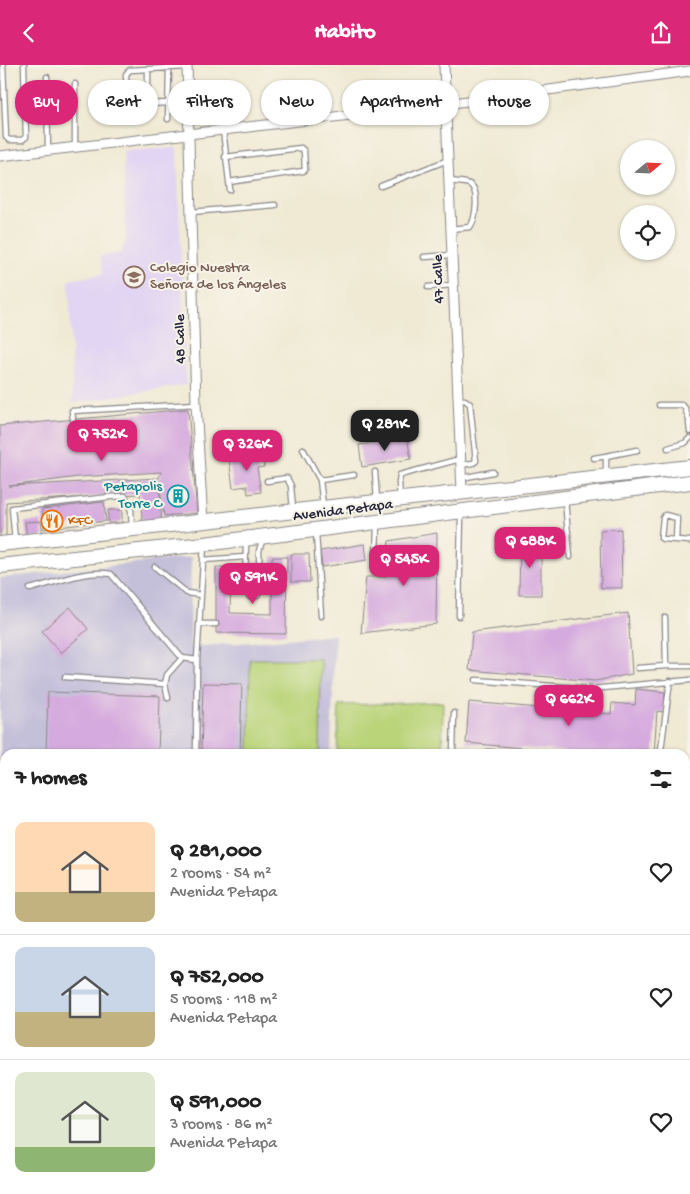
<!DOCTYPE html>
<meta charset="utf-8">
<style>
body{margin:0;font-family:"Gochi Hand",sans-serif;background:#f6f6f6;color:#222;height:100vh;display:flex;flex-direction:column;font-size:19px;white-space:nowrap}
*{box-sizing:border-box;margin:0}
p{font-size:16px;color:#767676}
.icon{flex:none;width:28px;height:28px;fill:none;stroke:currentColor;stroke-width:2;stroke-linecap:round;stroke-linejoin:round}
.map{position:relative;flex:1;overflow:hidden}
.sheet{position:absolute;left:0px;top:684px;width:690px;height:446px;display:flex;flex-direction:column;background:#fff;border-radius:15px 15px 0 0;box-shadow:0 1px 4px #0004}
.sheet>*{flex:none}
.top-card{position:absolute;left:15px;top:15px;width:660px;height:45px;display:flex;gap:10px}
.needle{width:32px;rotate:71deg}
.fabs{position:absolute;left:620px;top:75px;display:grid;gap:10px}
.fabs a{display:grid;place-items:center;width:55px;height:55px;border-radius:50%;background:#fff;box-shadow:0 1px 4px #0004;font-size:25px}
.price{position:absolute;translate:-50% -42px;padding:0 11px;border-radius:10px;background:#db2777;color:#fff;font-size:16px;line-height:32px;filter:drop-shadow(0 1px 2px #0008)}
.price::after{content:'';position:absolute;left:50%;top:30px;width:15px;height:11px;margin-left:-8px;background:inherit;clip-path:polygon(0 0,100% 0,50% 100%)}
.price.selected{background:#222;color:#fff}
ul{padding:0;list-style:none}
li{display:flex;align-items:center;gap:15px;height:125px;padding:0 15px}
li+li{border-top:1px solid #e0e0e0}
li span{display:grid;place-items:center;flex:none;width:140px;height:100px;border-radius:10px;color:#555}
li>.icon{margin-inline-start:auto}
span .icon{width:60px;height:60px;fill:#fffc;stroke-width:1}
li b{font-size:21px}
h2{display:flex;justify-content:space-between;align-items:center;height:60px;padding:0 15px;font-size:21px}
.pill{padding:0 18px;border-radius:22px;background:#fff;box-shadow:0 1px 4px #0004;font-size:18px;line-height:45px}
.pill.selected{background:#db2777;color:#fff}
header{display:flex;justify-content:space-between;align-items:center;height:65px;padding:0 15px;background:#db2777;color:#fff;font-size:22px;font-weight:800}
.map>svg:first-child{display:block}
</style>
<header><svg class="icon" aria-label="back" viewBox="0 0 24 24"><path d="M15 5l-7 7 7 7"/></svg>Habito<svg class="icon" aria-label="share" viewBox="0 0 24 24"><path d="M12 15V3M7 8l5-5 5 5M5 13v7h14v-7"/></svg></header>
<div class="map">
<svg width="690" height="1129" viewBox="0 0 690 1129">
<rect width="100%" height="100%" fill="#f7f3e8"/>
<filter id="ink" filterUnits="userSpaceOnUse"><feTurbulence type="fractalNoise" baseFrequency=".02" numOctaves="2"/><feDisplacementMap in="SourceGraphic" scale="10" xChannelSelector="R" yChannelSelector="G"/><feConvolveMatrix kernelMatrix="1 2 1 2 8 2 1 2 1" color-interpolation-filters="sRGB"/></filter>
<filter id="wash" filterUnits="userSpaceOnUse"><feTurbulence type="fractalNoise" baseFrequency=".0096" numOctaves="4" result="noise"/><feDisplacementMap in="SourceGraphic" scale="20" xChannelSelector="R" yChannelSelector="G"/><feGaussianBlur stdDeviation="1.12" result="paint"/><feColorMatrix in="noise" values="0 0 0 0 0 0 0 0 0 0 0 0 0 0 0 0 0 1.4 0 .05"/><feComposite in="paint" operator="in"/></filter>
<g filter="url(#wash)">
<rect width="100%" height="100%" fill="#f0ead4"/>
<path fill="#e2d4f3" d="M177,83L186,320L73,338L69,215L103,209L100,191L121,188L126,175L123,86Z"/>
<path fill="#c5c0da" d="M191,492L190,582L335,570L331,689H5V1086L0,1085V513Z"/>
<path fill="#bad479" stroke="#6e7b5a" d="M250,594H321L320,689H249Z
M443,637L442,689H337L339,640Z"/>
<g id="blocks">
<path fill="#d5aade" fill-rule="evenodd" d="M188,344L197,448L164,451L159,417L162,461L143,463L140,429L6,437V472H0V361ZM161,407L159,413L9,421L78,412Z
M407,372L411,394L362,402L359,380Z
M262,389L264,402L257,403L261,427L248,429L247,421L233,423L229,394Z
M104,437L106,456L44,464L42,444Z
M108,445H122V458H108Z
M41,456L43,471L27,473L25,457Z
M621,464L622,523H601L600,465Z
M437,468L436,559L361,568L366,512H385L389,476Z
M520,477H541V530H519Z
M365,479L367,495L322,502L320,486Z
M291,489H309L310,517H291Z
M272,492H287L286,569L216,568V502H231L230,548L272,549Z
M70,542L88,564L61,588L42,566Z
M628,548L632,609L595,616L469,605L472,567Z
M203,618L242,619L240,689H201Z
M636,624L665,627L664,647L657,646L654,689H589L466,678L469,637L611,649L612,638L635,640Z
M48,627L160,631L158,689H46Z
M0,711H5V858H0Z
M685,1109H690V1129H677V1125H685Z
M520,1125H530V1129H519Z"/>
</g>
</g>
<g filter="url(#ink)">
<use href="#blocks" fill-opacity="0" stroke="#898688" stroke-width="1"/>
<g fill="none" stroke-linecap="round" stroke-linejoin="round">
<g stroke="#898688" stroke-width="7">
<path id="service" d="M3,0L6,72L9,75H22L26,72L24,0
M148,4V39L132,44L127,40L126,9L130,5L187,2
M47,12L48,85
M75,19V82
M148,39L168,38
M26,53L48,52
M168,54L169,3
M223,65L230,125
M225,92L301,83L304,86L305,105L303,106L229,117
M449,116C455,117 464,117 469,119C480,124 476,155 470,162L451,164
M381,121L448,95
M191,147L275,140
M424,192L452,190
M428,222L453,220
M458,335H465L470,339L476,396L473,398L460,400
M659,340H682L685,343L690,358
M73,354L72,346L196,339
M689,358L690,367
M668,383L685,378L690,373
M303,384L320,415L323,441
M606,391L637,385
M594,393L606,391V410
M375,407L377,435
M461,413L493,407
M320,415L354,410
M267,416L287,413L291,421L293,445
M400,433L399,418L400,410L460,394
M565,435L570,492
M316,467L321,551
M15,475L12,443L110,432L125,431L131,445L132,463
M676,475L677,453L665,450L663,453L661,473L663,474L690,476
M246,477L245,527L250,532L257,531L260,526L259,486L263,473
M203,495L245,492
M376,495L377,459
M155,502L187,528L201,530
M30,524C54,518 87,504 111,509L182,593L197,595
M459,551L461,449
M665,553L666,601H690
M199,559H216
M638,603L666,601
M65,612L165,619L167,610L182,593
M476,615L591,624L690,615
M165,619L168,633
M661,685L670,616
M488,687L516,689
M196,689L197,595L204,480
M453,689L454,648
M685,701L690,702
M685,845H690
M0,871L5,874
M685,943L690,944"/>
</g>
<g stroke="#898688" stroke-width="11">
<path id="minor" d="M187,0L196,339L203,457
M444,0L462,427
M0,91L445,39L690,6
M685,829L690,763
M658,1129V1125"/>
</g>
<g stroke="#898688" stroke-width="16">
<path id="primary" d="M0,479L690,402
M0,501L204,479L690,417"/>
</g>
<use href="#service" stroke="#fff" stroke-width="4.5"/>
<use href="#minor" stroke="#fff" stroke-width="9"/>
<use href="#primary" stroke="#fff" stroke-width="14"/>
</g>
</g>
<defs>
<g id="school-ring" transform="scale(1.125)"><circle r="9.5" fill="#f7f3e8" stroke="#8d6e63" stroke-width="1.5"/><path d="M0-5L7-2L0 1L-7-2ZM-4 1L0 2.5L4 1V4Q0 6-4 4Z" fill="#8d6e63"/></g>
<g id="building-ring" transform="scale(1.125)"><circle r="9.5" fill="#f7f3e8" stroke="#0f9aa8" stroke-width="1.5"/><path d="M-4-6H4V6H1V3H-1V6H-4ZM-2.5-4.3h1.7v1.8h-1.7ZM.8-4.3h1.7v1.8H.8ZM-2.5-1h1.7V.8h-1.7ZM.8-1h1.7V.8H.8Z" fill="#0f9aa8"/></g>
<g id="restaurant-ring" transform="scale(1.125)"><circle r="9.5" fill="#f7f3e8" stroke="#e8710a" stroke-width="1.5"/><path d="M-5-6h1v4h1v-4h1v4h1v-4h1v5L-1.5 .5V6h-2V.5L-5-1ZM5-6V6H3V1.5H1.5Q1.5-4 5-6Z" fill="#e8710a"/></g>
</defs>
<g fill-rule="evenodd">
<use href="#school-ring" x="134" y="212"/>
<use href="#building-ring" x="178" y="431"/>
<use href="#restaurant-ring" x="52" y="456"/>
</g>
<g text-anchor="middle" dominant-baseline="central" stroke-width="4" stroke-linejoin="round" paint-order="stroke">
<g font-size="15" fill="#785e54" stroke="#f7f3e8" text-anchor="start">
<text x="150" y="203">Colegio Nuestra<tspan x="150" dy="17">Señora de los Ángeles</tspan></text>
</g>
<g font-size="15" fill="#22223b" stroke="#f7f3e8">
<text transform="translate(439 214) rotate(-92)">47 Calle</text>
<text transform="translate(181 274) rotate(-91)">48 Calle</text>
<text transform="translate(343 446) rotate(-7)">Avenida Petapa</text>
</g>
<g font-size="15" fill="#0d838f" stroke="#f7f3e8" text-anchor="end">
<text x="162" y="422">Petapolis<tspan x="162" dy="17">Torre C</tspan></text>
</g>
<g font-size="15" fill="#c56008" stroke="#f7f3e8" text-anchor="start">
<text x="68" y="456">KFC</text>
</g>
</g>
</svg>
<div class="fabs">
<a><svg class="needle" viewBox="-14 -14 28 28"><path d="M0-13l5 13h-10z" fill="#e53935"/><path d="M0 13l5-13h-10z" fill="#767676"/></svg></a>
<a><svg class="icon" aria-label="locate" viewBox="0 0 24 24"><circle cx="12" cy="12" r="6"/><path d="M12 2v4M12 18v4M2 12h4M18 12h4"/></svg></a>
</div>
<b class="price selected" style="left:385px;top:387px">Q 281K</b>
<b class="price" style="left:102px;top:397px">Q 752K</b>
<b class="price" style="left:247px;top:407px">Q 326K</b>
<b class="price" style="left:530px;top:504px">Q 688K</b>
<b class="price" style="left:404px;top:522px">Q 545K</b>
<b class="price" style="left:253px;top:540px">Q 591K</b>
<b class="price" style="left:569px;top:662px">Q 662K</b>
<div class="top-card">
<a class="pill selected">Buy</a>
<a class="pill">Rent</a>
<a class="pill">Filters</a>
<a class="pill">New</a>
<a class="pill">Apartment</a>
<a class="pill">House</a>
</div>
<section class="sheet">
<h2>7 homes<svg class="icon" aria-label="filters" viewBox="0 0 24 24"><path d="M4 7h16M4 17h16"/><circle cx="9" cy="7" r="2"/><circle cx="15" cy="17" r="2"/></svg></h2>
<ul>
<li><span style="background:linear-gradient(#ffd9b3 70%,#c2b280 0)"><svg class="icon" aria-label="home" viewBox="0 0 24 24"><path d="M3 11l9-7 9 7M6 9v11h12V9"/></svg></span><div><b>Q 281,000</b><p>2 rooms · 54 m²</p><p>Avenida Petapa</p></div><svg class="icon" aria-label="heart" viewBox="0 0 24 24"><path d="M12 20l-8-8c-3-5 5-10 8-4 3-6 11-1 8 4z"/></svg></li>
<li><span style="background:linear-gradient(#c9d6e8 65%,#c2b280 0)"><svg class="icon" aria-label="home" viewBox="0 0 24 24"><path d="M3 11l9-7 9 7M6 9v11h12V9"/></svg></span><div><b>Q 752,000</b><p>5 rooms · 118 m²</p><p>Avenida Petapa</p></div><svg class="icon" aria-label="heart" viewBox="0 0 24 24"><path d="M12 20l-8-8c-3-5 5-10 8-4 3-6 11-1 8 4z"/></svg></li>
<li><span style="background:linear-gradient(#dfe7d0 75%,#8fb573 0)"><svg class="icon" aria-label="home" viewBox="0 0 24 24"><path d="M3 11l9-7 9 7M6 9v11h12V9"/></svg></span><div><b>Q 591,000</b><p>3 rooms · 86 m²</p><p>Avenida Petapa</p></div><svg class="icon" aria-label="heart" viewBox="0 0 24 24"><path d="M12 20l-8-8c-3-5 5-10 8-4 3-6 11-1 8 4z"/></svg></li>
</ul>
</section>
</div>
